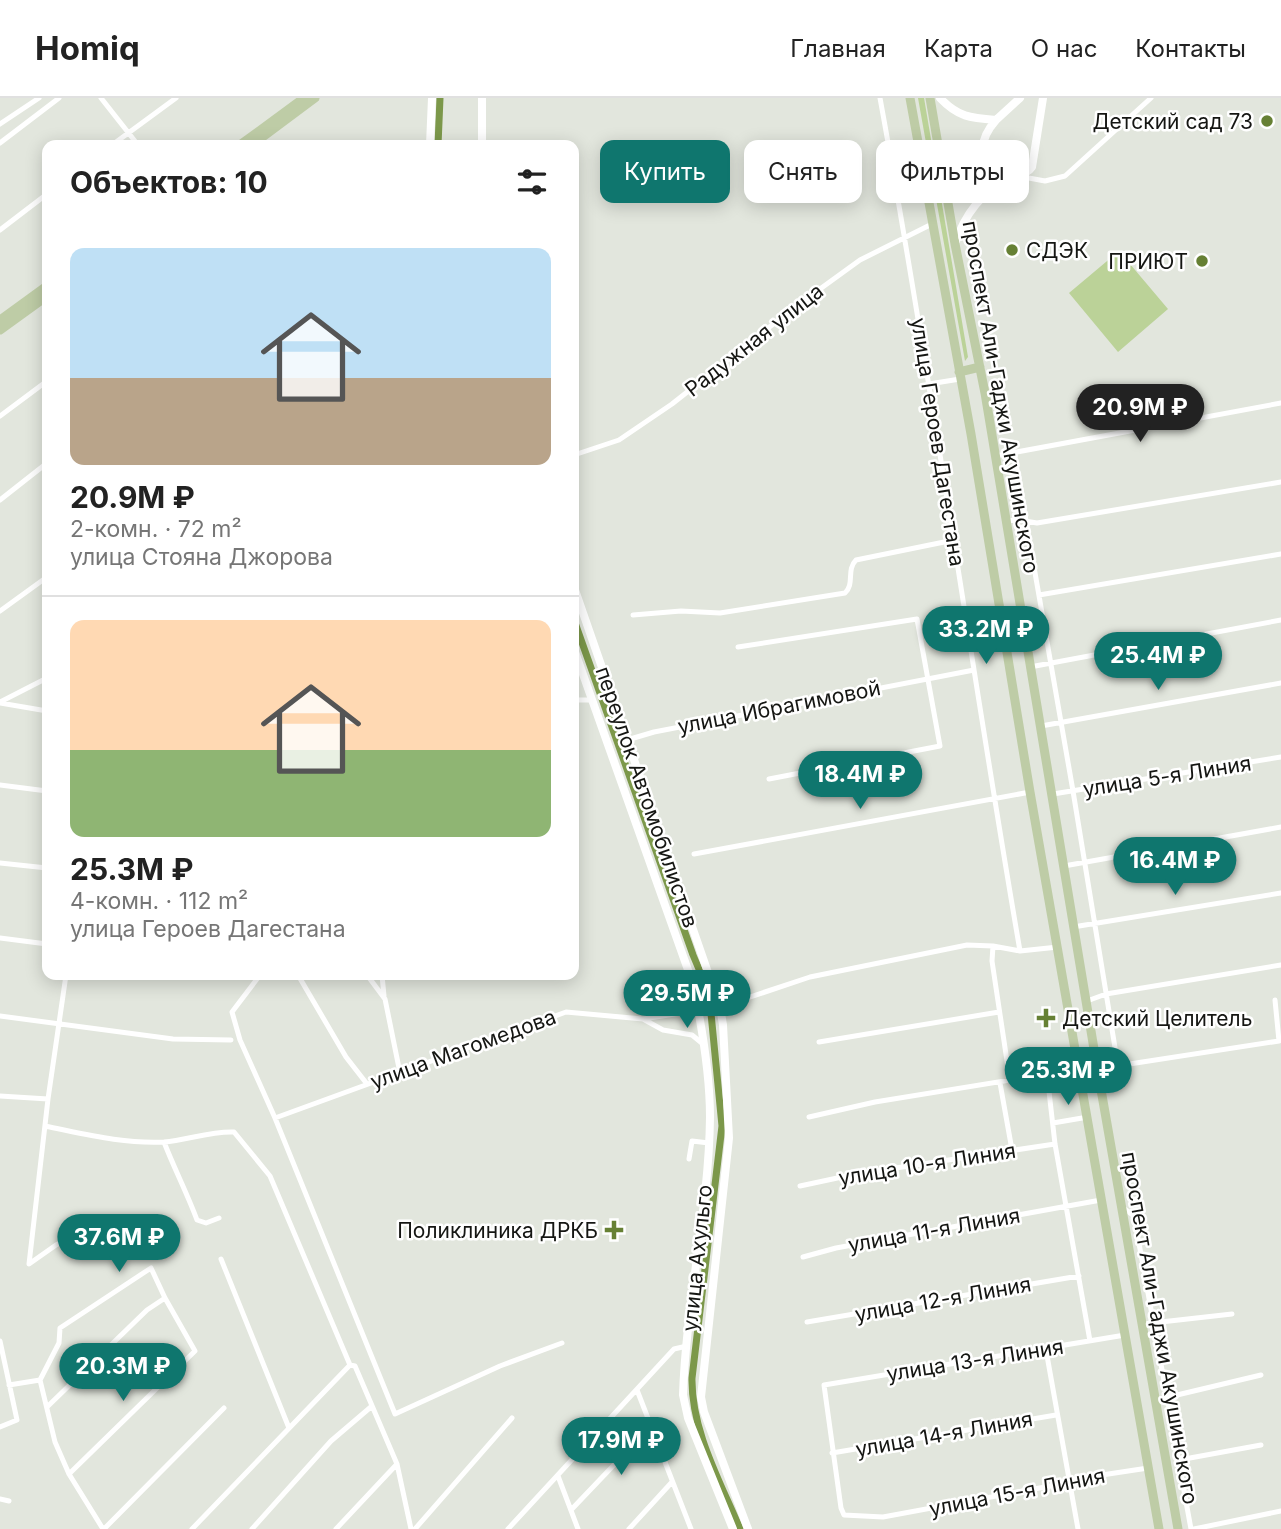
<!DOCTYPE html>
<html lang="ru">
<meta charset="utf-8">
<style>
body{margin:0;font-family:Inter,sans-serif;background:#f6f6f6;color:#222;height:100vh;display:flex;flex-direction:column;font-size:26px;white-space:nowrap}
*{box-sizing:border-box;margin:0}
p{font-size:23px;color:#767676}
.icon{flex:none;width:38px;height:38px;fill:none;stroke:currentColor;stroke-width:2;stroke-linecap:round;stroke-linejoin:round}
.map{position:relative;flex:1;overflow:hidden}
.drawer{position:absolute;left:42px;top:42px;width:537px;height:840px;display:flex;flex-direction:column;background:#fff;border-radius:14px;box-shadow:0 4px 18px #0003}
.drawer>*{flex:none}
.hud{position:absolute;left:600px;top:42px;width:576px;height:63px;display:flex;gap:14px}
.price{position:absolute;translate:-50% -60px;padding:0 16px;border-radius:24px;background:#0f766e;color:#fff;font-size:23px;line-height:46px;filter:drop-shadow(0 2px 4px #0008)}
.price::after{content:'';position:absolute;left:50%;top:42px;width:21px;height:16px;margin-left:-10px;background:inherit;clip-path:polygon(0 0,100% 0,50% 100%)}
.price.on{background:#222;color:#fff}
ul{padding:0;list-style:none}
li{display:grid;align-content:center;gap:14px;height:371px;padding:0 28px}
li+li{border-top:2px solid #e0e0e0}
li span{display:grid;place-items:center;height:217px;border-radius:14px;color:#555}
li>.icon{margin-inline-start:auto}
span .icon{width:126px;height:126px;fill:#fffc;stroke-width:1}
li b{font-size:30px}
h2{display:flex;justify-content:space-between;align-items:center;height:84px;padding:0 28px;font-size:30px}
.tag{padding:0 24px;border-radius:14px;background:#fff;box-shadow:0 4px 18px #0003;font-size:24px;line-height:63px}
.tag.on{background:#0f766e;color:#fff}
header{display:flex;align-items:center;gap:42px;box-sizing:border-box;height:98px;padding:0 35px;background:#fff;border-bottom:2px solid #e0e0e0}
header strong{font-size:33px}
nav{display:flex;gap:38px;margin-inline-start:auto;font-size:24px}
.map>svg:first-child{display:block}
</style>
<header>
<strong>Homiq</strong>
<nav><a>Главная</a><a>Карта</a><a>О нас</a><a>Контакты</a></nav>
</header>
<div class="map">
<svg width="1281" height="1431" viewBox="0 0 1281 1431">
<rect width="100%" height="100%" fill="#e2e6dd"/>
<path fill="#bbd298" d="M918,0H924L968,259L965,263Z
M1119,153L1168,211L1118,254L1069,195Z"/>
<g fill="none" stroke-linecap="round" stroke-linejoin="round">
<path stroke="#7c984a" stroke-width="7" d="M438,47L440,0
M574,522L693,857L709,895L722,1028L692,1280C691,1332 720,1383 740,1431"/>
<path stroke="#fff" stroke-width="5" d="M101,0L138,47
M880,0C932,284 971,569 1020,853
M0,26L39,0
M0,45L59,0
M112,47L176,0
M1018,78L1045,83L1065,78L1151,0
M0,132L47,96
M929,286L960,281
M0,318L47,283
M1014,354L1073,693L1118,968
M574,357L619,342L672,306L791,212L860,162L934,125
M995,358L1281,305
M0,402L47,365
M1005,423L1019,422L1037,425L1281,384
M1039,497L1281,456
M0,513L47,479
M633,517L681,513L720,515L845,495C855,486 846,472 856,462L954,442
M738,549L917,521L940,648L769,681
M1030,569L1281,522
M574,602H591
M0,604L47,580
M0,605L47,613
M1041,628L1281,585
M627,642L654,634L974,572
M0,687L47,693
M1053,696L1281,659
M694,756L1030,694
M0,765L47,770
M1064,768L1281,729
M1073,829L1281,795
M0,840L47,846
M993,848L992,863L1010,983
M66,877L48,1001L29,1166L56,1147L99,1125
M260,877L232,914L240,942L275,1020L395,1316L500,1268L562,1245
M298,877L346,959L367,986
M367,877L385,901L400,975
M382,877L384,898
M1087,903L1106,896L1281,867
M0,918L173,941L231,942
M643,921L663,932L692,937L703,946
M819,944L999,914
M1097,971L1279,943L1275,902
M1000,985L1012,1052
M0,998L48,1001
M809,1019L875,1004L1047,976L1055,1046L1090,1243
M275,1020L566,914L643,921L720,909L810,879L967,847L993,848L1020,853L1058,849
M1053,1025L1088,1019
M45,1028C85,1036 123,1046 164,1044C187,1042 211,1033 234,1034L270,1078L350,1267
M164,1044C174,1070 187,1095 197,1122L206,1125L219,1120
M689,1061L692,1043L709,1045
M800,1088L856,1076L1055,1046
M1122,1109L1134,1118L1191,1431
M803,1159L836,1150L1101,1102
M221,1161L289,1330
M807,1224L1079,1178
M1143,1226L1232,1216
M1125,1237L824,1287L841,1410L844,1417L883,1419L1056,1387L1069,1382L1148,1370
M0,1243L17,1322L0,1329
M1046,1252L1078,1431
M40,1282L59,1245L60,1230L151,1170L165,1200L195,1253L69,1376
M9,1287L40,1282L55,1344L69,1376L103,1431
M637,1292L691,1431
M1156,1302L1261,1277
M47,1309L147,1212L165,1200
M832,1355L1056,1317
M1179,1362L1261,1347
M558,1378L578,1431
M0,1401L9,1403
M571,1412L651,1328
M104,1431L224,1310
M192,1431L350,1267L355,1268L397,1366L411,1431
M252,1431L331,1343L372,1308
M336,1431L397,1366
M415,1431L512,1320
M508,1431L674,1251L687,1248
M629,1431L672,1384
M1194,1431L1281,1413"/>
<path stroke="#fff" stroke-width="8" d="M482,0V47
M940,0C958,19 970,20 996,22L1020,0
M996,22C975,46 978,73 1013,78
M430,47L432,0
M955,146C964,118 980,95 1008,81C1017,76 1026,78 1032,69L1043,0
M574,489L720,909L723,927L729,1040L701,1299L704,1314L748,1431
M574,551L693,886C702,929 710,974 710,1019C709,1112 686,1204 683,1297L688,1320L733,1431"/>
<path stroke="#becca6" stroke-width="9" d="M910,0L971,336L1030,694L1159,1431
M930,0L955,146L985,295L1096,963L1178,1431
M240,47L304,0
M252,47L315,0
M0,222L47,188
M0,232L47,198
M959,274L980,269"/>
</g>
<g fill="#668034" stroke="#fff" stroke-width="2.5">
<circle cx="1267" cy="23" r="7"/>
<circle cx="1012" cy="152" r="7"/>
<circle cx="1202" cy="163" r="7"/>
<path d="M1042.5 909.5h7v7h7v7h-7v7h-7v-7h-7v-7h7z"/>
<path d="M610.5 1121.5h7v7h7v7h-7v7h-7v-7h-7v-7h7z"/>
</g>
<g text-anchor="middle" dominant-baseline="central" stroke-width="5" stroke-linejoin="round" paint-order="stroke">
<g font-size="21" fill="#151613" stroke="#fff" text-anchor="end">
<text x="1253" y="23">Детский сад 73</text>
<text x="1026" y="152" text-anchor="start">СДЭК</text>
<text x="1188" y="163">ПРИЮТ</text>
<text x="1062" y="920" text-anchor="start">Детский Целитель</text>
<text x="598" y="1132">Поликлиника ДРКБ</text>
</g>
<g font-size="21" fill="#151613" stroke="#fff">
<text transform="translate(754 242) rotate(-38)">Радужная улица</text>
<text transform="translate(1001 299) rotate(80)">проспект Али-Гаджи Акушинского</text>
<text transform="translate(938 344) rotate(81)">улица Героев Дагестана</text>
<text transform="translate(779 609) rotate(-11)">улица Ибрагимовой</text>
<text transform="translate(1167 678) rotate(-9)">улица 5-я Линия</text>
<text transform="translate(647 699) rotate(71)">переулок Автомобилистов</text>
<text transform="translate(463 951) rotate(-20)">улица Магомедова</text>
<text transform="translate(927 1066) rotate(-9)">улица 10-я Линия</text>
<text transform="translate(934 1132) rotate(-10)">улица 11-я Линия</text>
<text transform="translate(697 1160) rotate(-84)">улица Ахульго</text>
<text transform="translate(943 1201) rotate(-10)">улица 12-я Линия</text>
<text transform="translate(1160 1230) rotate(80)">проспект Али-Гаджи Акушинского</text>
<text transform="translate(975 1262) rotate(-9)">улица 13-я Линия</text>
<text transform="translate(944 1336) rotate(-10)">улица 14-я Линия</text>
<text transform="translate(1017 1394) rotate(-11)">улица 15-я Линия</text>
</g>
</g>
</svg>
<b class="price on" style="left:1140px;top:346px">20.9M ₽</b>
<b class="price" style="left:986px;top:568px">33.2M ₽</b>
<b class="price" style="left:1158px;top:594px">25.4M ₽</b>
<b class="price" style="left:860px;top:713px">18.4M ₽</b>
<b class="price" style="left:1175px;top:799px">16.4M ₽</b>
<b class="price" style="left:687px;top:932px">29.5M ₽</b>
<b class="price" style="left:1068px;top:1009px">25.3M ₽</b>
<b class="price" style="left:119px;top:1176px">37.6M ₽</b>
<b class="price" style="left:123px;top:1305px">20.3M ₽</b>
<b class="price" style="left:621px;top:1379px">17.9M ₽</b>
<div class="hud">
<a class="tag on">Купить</a>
<a class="tag">Снять</a>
<a class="tag">Фильтры</a>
</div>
<section class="drawer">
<h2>Объектов: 10<svg class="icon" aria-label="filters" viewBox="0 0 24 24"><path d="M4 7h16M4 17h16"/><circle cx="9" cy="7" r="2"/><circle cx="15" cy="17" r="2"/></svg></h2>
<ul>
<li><span style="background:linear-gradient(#bfe0f5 60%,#b9a48a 0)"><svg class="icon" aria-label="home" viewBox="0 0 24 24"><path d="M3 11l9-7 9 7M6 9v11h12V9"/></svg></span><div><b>20.9M ₽</b><p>2-комн. · 72 m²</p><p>улица Стояна Джорова</p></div></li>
<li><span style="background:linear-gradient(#ffd9b3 60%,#8fb573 0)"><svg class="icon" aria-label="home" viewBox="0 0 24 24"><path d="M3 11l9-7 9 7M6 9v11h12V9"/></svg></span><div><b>25.3M ₽</b><p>4-комн. · 112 m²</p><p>улица Героев Дагестана</p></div></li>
</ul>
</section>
</div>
